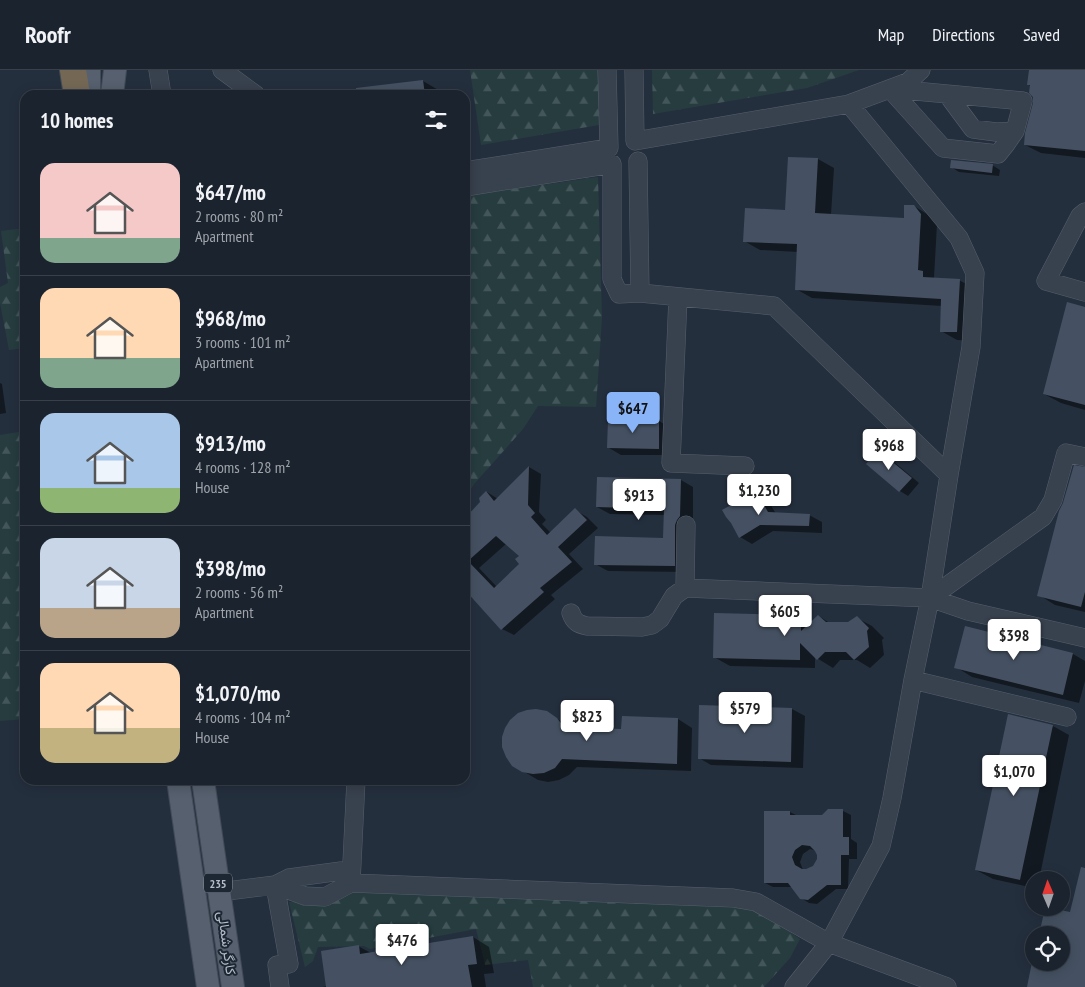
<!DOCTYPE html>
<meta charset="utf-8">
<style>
body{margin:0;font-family:"PT Sans Narrow",Vazirmatn,sans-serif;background:#242b36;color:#f1f3f6;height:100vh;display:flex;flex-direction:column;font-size:19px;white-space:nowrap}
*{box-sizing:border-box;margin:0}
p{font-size:16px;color:#a0a4aa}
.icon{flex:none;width:28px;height:28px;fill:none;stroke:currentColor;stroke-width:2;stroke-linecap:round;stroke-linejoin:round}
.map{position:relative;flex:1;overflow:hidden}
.sheet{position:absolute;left:20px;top:20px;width:450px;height:695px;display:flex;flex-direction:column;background:#1b232e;border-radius:15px;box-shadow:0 2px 12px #0003,0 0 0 1px #39404a}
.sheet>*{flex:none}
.needle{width:32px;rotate:358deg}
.fabs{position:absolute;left:1025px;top:801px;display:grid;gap:10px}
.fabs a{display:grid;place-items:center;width:45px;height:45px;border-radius:50%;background:#1b232e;box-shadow:0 2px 12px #0003,0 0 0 1px #39404a;font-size:25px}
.price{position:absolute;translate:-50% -42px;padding:0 11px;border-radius:5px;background:#fff;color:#222;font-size:16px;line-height:32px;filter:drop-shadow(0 1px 2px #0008)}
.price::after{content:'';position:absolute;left:50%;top:30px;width:15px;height:11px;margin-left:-8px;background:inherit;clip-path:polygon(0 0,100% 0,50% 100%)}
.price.current{background:#8ab4f8;color:#111}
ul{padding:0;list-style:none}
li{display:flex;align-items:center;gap:15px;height:125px;padding:0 20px}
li+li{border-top:1px solid #39404a}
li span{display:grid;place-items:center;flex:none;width:140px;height:100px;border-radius:15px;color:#555}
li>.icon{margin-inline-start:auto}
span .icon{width:60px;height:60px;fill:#fffc;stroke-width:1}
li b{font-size:21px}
h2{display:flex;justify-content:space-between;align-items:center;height:60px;padding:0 20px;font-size:21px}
header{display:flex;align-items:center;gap:30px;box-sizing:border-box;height:70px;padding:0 25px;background:#1b232e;border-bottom:1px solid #39404a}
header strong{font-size:24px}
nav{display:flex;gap:28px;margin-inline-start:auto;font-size:18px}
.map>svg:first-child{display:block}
</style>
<header>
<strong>Roofr</strong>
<nav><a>Map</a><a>Directions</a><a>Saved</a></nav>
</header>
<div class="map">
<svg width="1085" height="917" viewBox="0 0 1085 917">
<defs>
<pattern id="forest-firs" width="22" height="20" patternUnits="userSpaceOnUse" patternTransform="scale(1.25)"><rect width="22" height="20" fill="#263c3f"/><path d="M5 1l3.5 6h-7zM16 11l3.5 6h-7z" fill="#435659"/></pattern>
</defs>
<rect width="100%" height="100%" fill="#242f3e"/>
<path fill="url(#forest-firs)" d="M470,0H598L599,55L481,75Z
M652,0H859L807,18L653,44Z
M598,107L602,248L596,337L538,336L523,359L475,413L465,427V126Z
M25,158V278L9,280L0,233V217L8,213L1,161Z
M25,361V649L0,651V365Z
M351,817L756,839L800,869L790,888L764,917H533L528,890L485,895L476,859L370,879L364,876L318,877L313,891L305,897L289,832L335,831Z"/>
<path fill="#0007" fill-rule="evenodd" d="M1030,0L1085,1V88L1041,83L1025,75L1035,33L1031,16L1029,15Z
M423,11L440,21V25H331V22Z
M789,88L818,89L834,98L831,145L905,149L914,136L930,146L937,154L934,208L959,210L975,219L973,271L957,270L941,261L942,236L812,228L796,219L798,182L760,180L744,171L786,141Z
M992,95L1000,100L999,106L959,102L951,97Z
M1085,238V340L1061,333L1044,324Z
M0,313L2,314L6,343L0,344Z
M659,351L671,358V385H621L609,378Z
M879,382L887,386L919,413L908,426L900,421L868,394Z
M529,397L541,404L539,442L546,450L542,454L551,463L575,440L587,447L598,458L569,484L583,499L551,525L555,529L514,565L502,559L465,519V449L482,432L487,422L498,429ZM506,474L520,486L521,494L497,517L479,498Z
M1085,398V542L1055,535L1039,525Z
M681,410L693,417V453L687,502L608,501L595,494L664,469L665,445L610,444L597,437Z
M756,423L768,430L776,444L809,445L822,452V463L773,461L752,474L740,467Z
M819,546L831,554H848L857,548L872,556L884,568L882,570L884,585L870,598L857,590H840L833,598L815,587V598L730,596L714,587L801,547L811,553Z
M1073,584L1085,591V611L1079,633L972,607L956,597Z
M701,636L792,639L805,646L803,698L711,695L699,688Z
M547,643L571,657L623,660V647L678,649L692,658L691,701L577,697L569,705L559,710L548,712L538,710L513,695Z
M1053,656L1069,665L1039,810H1034V818L993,809L976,800Z
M843,741L851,745V769L857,773V789H849L848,819H836L817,834L809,833L801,828L793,817H773L765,813V742H790L798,746H822ZM810,779L817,781L818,789L814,797L803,800L800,792L803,784Z
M473,867L489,877L494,903L484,904L486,917H323L327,916L358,876L371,883Z"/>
<path fill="#455162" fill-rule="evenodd" d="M1029,0H1085V81L1024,75L1025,63L1033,33V27L1029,23L1030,15H1027Z
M423,10L425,25H356V18Z
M788,87L818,88L815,143L904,148V135H914L921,144L918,200L923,201V207L960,209L957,262H940L941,229L795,220L797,174L743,172L745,138L785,140Z
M951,90L993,94L992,103L950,98Z
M1067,232L1085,237V335L1043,324Z
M608,350H659V379L607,378Z
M878,380L912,408L899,422L866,394Z
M1074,395L1085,397V522L1081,537L1037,526L1059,441L1063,433Z
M529,396L528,435L535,443L531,447L547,465L575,438L587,450L558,477L572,492L540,518L544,522L501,560L465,520V448L480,432L479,428L486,421L494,431ZM496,466L519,486L515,489L519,494L494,518L468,491Z
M597,407L681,409L680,446L677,450L675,455V496L594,495L595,466L663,468L664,439L596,437Z
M756,421L768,442L810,444L809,456L760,455L739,468L731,453L726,447L722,440Z
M714,543L801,545V561L818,545L826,552H848L857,546L869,558L867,561L869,577L854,590L846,582H825L817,590L800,573V590L713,588Z
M965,556L1073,583L1063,625L954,598Z
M699,635L792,638L791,692L698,689Z
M536,639L547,641L557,648L564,657L621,659L622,646L678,648L677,694L562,689L555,698L544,703L533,704L522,702L512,696L506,687L502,677V667L505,658L510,650L518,643L527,640Z
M1008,644L1053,655L1020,810L975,800Z
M828,739H843V767H849V785H841V815H827L808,830L800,829L788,813H764V741H790V745H822ZM802,775L810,776L815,781L817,785V789L813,796L806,799H802L795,795L792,787L795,780Z
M1081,797L1085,798V917H1027L1032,892H1061V865H1039L1045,838H1051L1070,842Z
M473,866L477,894L468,895L472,917H326L321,881L359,875L360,884Z"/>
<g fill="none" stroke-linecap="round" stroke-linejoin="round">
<g stroke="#565f6c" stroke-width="19">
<path id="minor" d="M158,0L162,25
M222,0L256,25
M634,0L635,71L849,34L908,12L921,0
M890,19L943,78L998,84L1006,74L1015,61
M893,19L1023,31L1015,61L996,62L973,59L947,24
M638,91L640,223
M465,101L609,78L607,0
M465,117L612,94V209L619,224L640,223L774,236L949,405
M1085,142L1080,146L1046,211L1085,222
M678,227L671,393L745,396
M685,518L686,455
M930,528L1043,447L1053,430L1066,383L1085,387
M571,543C574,552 578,554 587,556L642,557L652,555L660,549L674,526L685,518L930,528L968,541L1085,568
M913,610L1067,647
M356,710L351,813L733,828L756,832L829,873L947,917
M275,815L289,894L277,895L280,917
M219,822L275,815L289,808L341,801L351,813L325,827L305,826L275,815
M794,917L829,873L881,776L892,728L913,610L930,528L949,405L971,277L975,203L959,168L849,34"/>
</g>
<g stroke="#414a57" stroke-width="24">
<path id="major" d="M89,25V0
M112,25L115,0
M178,710L208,917
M203,710L233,917"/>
</g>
<g stroke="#434c59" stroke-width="28">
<path id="highway" d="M73,0L77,25"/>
</g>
<use href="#minor" stroke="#38414e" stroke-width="18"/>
<use href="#major" stroke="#56606e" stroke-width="22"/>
<use href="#highway" stroke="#746855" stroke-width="26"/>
</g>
<g text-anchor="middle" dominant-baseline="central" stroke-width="4" stroke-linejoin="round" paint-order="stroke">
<rect fill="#1d2633" stroke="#878f9c" stroke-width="1" x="204" y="803.5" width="28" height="19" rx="4"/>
<g font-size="12" font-weight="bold" fill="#b4bcc9">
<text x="218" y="813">235</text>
</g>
<g font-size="14" fill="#b4bcc9" stroke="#1d2633">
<text transform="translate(227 873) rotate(82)">کارگر شمالی</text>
</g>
</g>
</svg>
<div class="fabs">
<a><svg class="needle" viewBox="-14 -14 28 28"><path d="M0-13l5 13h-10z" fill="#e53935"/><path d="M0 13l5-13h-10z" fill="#a0a4aa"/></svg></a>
<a><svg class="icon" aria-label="locate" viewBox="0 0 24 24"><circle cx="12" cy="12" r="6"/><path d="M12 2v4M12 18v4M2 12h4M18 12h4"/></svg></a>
</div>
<b class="price current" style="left:633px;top:364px">$647</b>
<b class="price" style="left:889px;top:401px">$968</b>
<b class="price" style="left:759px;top:446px">$1,230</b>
<b class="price" style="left:639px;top:451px">$913</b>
<b class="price" style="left:785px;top:567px">$605</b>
<b class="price" style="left:1014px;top:591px">$398</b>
<b class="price" style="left:745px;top:664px">$579</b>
<b class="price" style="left:587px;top:672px">$823</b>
<b class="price" style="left:1014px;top:727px">$1,070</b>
<b class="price" style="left:402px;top:896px">$476</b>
<section class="sheet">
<h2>10 homes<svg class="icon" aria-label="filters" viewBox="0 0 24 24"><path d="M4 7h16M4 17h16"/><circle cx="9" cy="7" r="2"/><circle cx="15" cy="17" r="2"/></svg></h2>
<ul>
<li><span style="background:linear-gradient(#f6c9c9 75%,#7fa58c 0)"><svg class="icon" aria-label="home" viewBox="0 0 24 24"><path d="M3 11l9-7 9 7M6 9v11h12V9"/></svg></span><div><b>$647/mo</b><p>2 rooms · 80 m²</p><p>Apartment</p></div></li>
<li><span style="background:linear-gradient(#ffd9b3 70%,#7fa58c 0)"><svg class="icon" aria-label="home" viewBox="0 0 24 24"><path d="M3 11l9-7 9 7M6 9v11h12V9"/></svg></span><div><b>$968/mo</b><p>3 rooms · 101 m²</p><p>Apartment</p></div></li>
<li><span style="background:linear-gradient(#a9c7e8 75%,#8fb573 0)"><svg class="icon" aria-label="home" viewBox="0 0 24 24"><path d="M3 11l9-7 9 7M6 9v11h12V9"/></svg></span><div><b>$913/mo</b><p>4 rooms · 128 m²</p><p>House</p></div></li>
<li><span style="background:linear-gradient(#c9d6e8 70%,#b9a48a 0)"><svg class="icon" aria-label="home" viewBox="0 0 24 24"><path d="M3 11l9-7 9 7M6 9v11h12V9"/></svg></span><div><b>$398/mo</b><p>2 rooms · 56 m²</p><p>Apartment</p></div></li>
<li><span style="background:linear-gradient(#ffd9b3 65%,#c2b280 0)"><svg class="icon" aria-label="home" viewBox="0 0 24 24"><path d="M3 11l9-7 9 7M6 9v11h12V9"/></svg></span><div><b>$1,070/mo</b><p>4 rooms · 104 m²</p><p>House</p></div></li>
</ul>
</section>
</div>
